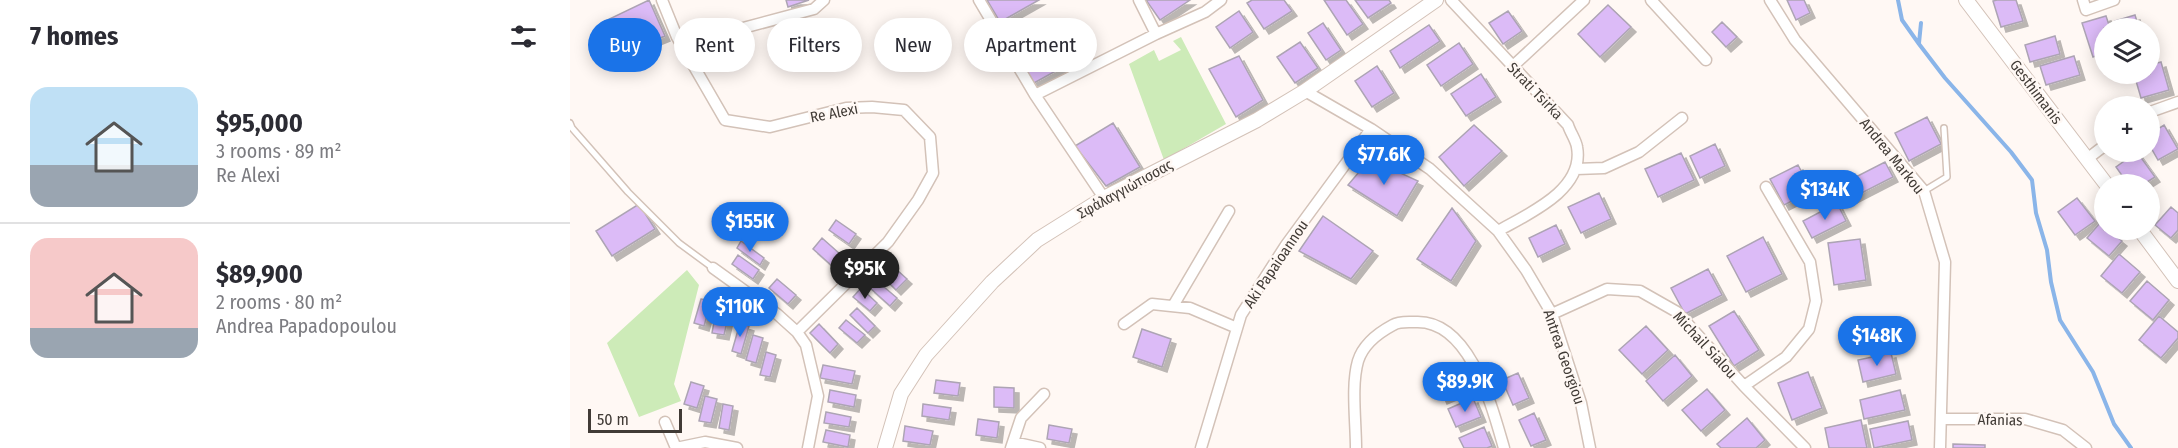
<!DOCTYPE html>
<meta charset="utf-8">
<style>
body{margin:0;font-family:"Fira Sans Condensed",sans-serif;background:#f7f7f7;color:#2b2b33;height:100vh;display:flex;flex-direction:column;font-size:22px;white-space:nowrap}
*{box-sizing:border-box;margin:0}
p{font-size:20px;color:#7c7c81}
.icon{flex:none;width:33px;height:33px;fill:none;stroke:currentColor;stroke-width:2;stroke-linecap:round;stroke-linejoin:round}
.map{position:relative;flex:1;overflow:hidden}
.details{display:flex;flex-direction:column;background:#fff;width:570px}
.details>*{flex:none}
.banner{position:absolute;left:18px;top:18px;width:570px;height:54px;display:flex;gap:12px}
.tools{position:absolute;left:1524px;top:18px;display:grid;gap:12px}
.tools a{display:grid;place-items:center;width:66px;height:66px;border-radius:50%;background:#fff;box-shadow:0 3px 15px #0003;font-size:30px}
.scale{position:absolute;left:18px;bottom:15px;width:94px;box-sizing:border-box;padding-left:6px;border:3px solid #413b36;border-top:0;font-size:16px;line-height:21px;white-space:nowrap;color:#413b36;-webkit-text-stroke:4px #fff8f4;paint-order:stroke}
.price{position:absolute;translate:-50% -51px;padding:0 14px;border-radius:21px;background:#1a73e8;color:#fff;font-size:20px;line-height:39px;filter:drop-shadow(0 2px 3px #0008)}
.price::after{content:'';position:absolute;left:50%;top:36px;width:18px;height:14px;margin-left:-9px;background:inherit;clip-path:polygon(0 0,100% 0,50% 100%)}
.price.on{background:#222;color:#fff}
ul{padding:0;list-style:none}
li{display:flex;align-items:center;gap:18px;height:150px;padding:0 30px}
li+li{border-top:2px solid #e1e1e2}
li span{display:grid;place-items:center;flex:none;width:168px;height:120px;border-radius:18px;color:#555}
li>.icon{margin-inline-start:auto}
span .icon{width:72px;height:72px;fill:#fffc;stroke-width:1}
li b{font-size:26px}
h2{display:flex;justify-content:space-between;align-items:center;height:72px;padding:0 30px;font-size:26px}
.tag{padding:0 21px;border-radius:27px;background:#fff;box-shadow:0 3px 15px #0003;font-size:21px;line-height:54px}
.tag.on{background:#1a73e8;color:#fff}
main{display:flex;flex:1;min-height:0}
.map>svg:first-child{display:block}
</style>
<main>
<section class="details">
<h2>7 homes<svg class="icon" aria-label="filters" viewBox="0 0 24 24"><path d="M4 7h16M4 17h16"/><circle cx="9" cy="7" r="2"/><circle cx="15" cy="17" r="2"/></svg></h2>
<ul>
<li><span style="background:linear-gradient(#bfe0f5 65%,#9aa5b1 0)"><svg class="icon" aria-label="home" viewBox="0 0 24 24"><path d="M3 11l9-7 9 7M6 9v11h12V9"/></svg></span><div><b>$95,000</b><p>3 rooms · 89 m²</p><p>Re Alexi</p></div></li>
<li><span style="background:linear-gradient(#f6c9c9 75%,#9aa5b1 0)"><svg class="icon" aria-label="home" viewBox="0 0 24 24"><path d="M3 11l9-7 9 7M6 9v11h12V9"/></svg></span><div><b>$89,900</b><p>2 rooms · 80 m²</p><p>Andrea Papadopoulou</p></div></li>
</ul>
</section>
<div class="map">
<svg width="1608" height="448" viewBox="0 0 1608 448">
<defs>
<filter id="shadow"><feDropShadow dx="5" dy="5" stdDeviation="0" flood-color="#0004"/></filter>
</defs>
<rect width="100%" height="100%" fill="#fff8f4"/>
<path fill="#cdebb8" d="M611,37L656,124L594,160L559,64L584,50L589,61L611,50L603,41Z
M117,270L129,285L104,384L111,401L69,417L37,343Z"/>
<g fill="none" stroke-linecap="round" stroke-linejoin="round">
<path stroke="#8ab5e9" stroke-width="4" d="M1328,0L1332,20L1349,44L1375,78L1441,152L1462,180L1466,213L1477,250L1481,282L1490,320L1523,372L1544,424L1561,448
M1349,43L1351,23"/>
</g>
<path fill="#dcbbf7" stroke="#ada4b4" stroke-width="1.5" filter="url(#shadow)" d="M79,0L95,36L48,55L33,22Z
M216,0H239L218,7Z
M417,0H469L430,22Z
M576,0H620L590,20Z
M682,0H714L722,11L694,29L677,3Z
M754,0H776L793,24L777,35Z
M785,0H819L821,3L798,18Z
M1217,0H1234L1240,13L1226,20Z
M1427,0H1446L1453,21L1431,27L1423,1Z
M1038,5L1061,27L1030,57L1008,34Z
M669,11L683,32L660,48L646,27Z
M938,11L952,31L933,44L919,23Z
M1565,15L1569,28H1547L1545,21Z
M1536,16L1540,28H1534V53L1523,57L1512,23Z
M1152,22L1167,37L1156,47L1142,32Z
M753,23L771,50L756,60L738,33Z
M859,25L870,41L830,68L820,51Z
M494,29L511,57L464,83L443,49Z
M1485,36L1490,54L1460,62L1455,45Z
M730,42L748,68L725,83L707,57Z
M889,43L903,64L871,86L857,65Z
M669,56L693,100L666,117L639,69Z
M1504,56L1510,75L1476,85L1470,66Z
M1591,62L1599,90L1571,98L1564,74H1580V65Z
M807,66L824,93L802,107L785,81Z
M911,74L926,97L896,116L881,94Z
M1357,117L1371,144L1339,161L1325,133Z
M543,123L570,167L536,186L505,146Z
M904,125L932,151L894,186L869,157Z
M1594,125L1608,149L1588,160L1580,146V134Z
M1145,144L1155,166L1130,178L1120,156Z
M1567,152L1585,177L1574,184H1558L1546,167Z
M1111,153L1124,180L1088,197L1075,169Z
M800,159L848,181L827,216L778,185Z
M1315,162L1323,177L1276,201L1268,186Z
M1228,165L1242,191L1214,205L1200,179Z
M1029,193L1041,219L1011,233L998,207Z
M1507,198L1525,221L1505,235L1488,212Z
M1267,203L1276,221L1242,238L1233,221Z
M69,204L85,229L42,256L26,231Z
M1601,207L1608,213V230L1601,238L1585,225Z
M882,208L906,241L881,281L847,259Z
M753,216L803,251L781,279L729,251Z
M266,220L286,234L279,244L259,230Z
M1530,223L1534,230H1538L1552,241L1539,256L1517,238Z
M986,225L995,244L968,257L959,238Z
M1193,237L1212,274L1176,292L1157,256Z
M252,238L270,254L261,265L243,249Z
M1290,239L1296,280L1264,285L1258,243Z
M171,241L194,258L190,265L167,248Z
M1549,254L1570,272L1552,293L1531,276Z
M168,255L189,270L183,279L162,264Z
M317,261L337,279L326,290L307,271Z
M1138,269L1152,295L1115,314L1101,288Z
M207,279L226,295L218,304L199,288Z
M307,281L327,298L320,306L300,288Z
M1577,281L1599,300L1583,320L1560,301Z
M291,288L307,303L300,311L283,297Z
M131,299L141,301L134,326L124,323Z
M147,306L160,309L154,335L142,333Z
M287,308L305,326L298,333L280,315Z
M1164,311L1189,350L1164,366L1139,326Z
M1589,316L1608,332V338L1591,358L1569,340Z
M276,320L295,335L287,343L269,328Z
M170,323L179,326L171,354L162,351Z
M249,324L268,344L260,353L240,333Z
M1076,326L1098,350L1072,374L1049,350Z
M572,329L601,339L592,367L563,357Z
M183,335L193,338L186,363L176,360Z
M196,352L206,355L200,377L190,375Z
M1321,353L1326,374L1293,382L1288,360Z
M1105,355L1122,376L1093,401L1076,381Z
M253,365L285,371L282,384L250,378Z
M894,367L903,386L872,399L864,380Z
M1238,372L1252,408L1222,420L1208,383Z
M948,373L959,398L943,405L932,380Z
M366,380L390,383L388,396L364,393Z
M121,382L134,386L127,408L114,404Z
M424,387L444,388V408L424,407Z
M1137,389L1155,410L1131,431L1112,410Z
M260,390L286,395L284,407L258,402Z
M1330,390L1335,410L1294,419L1290,400Z
M135,396L147,399L141,423L129,421Z
M903,398L911,417L886,427L878,409Z
M153,404L163,406L159,430L149,428Z
M353,404L381,408L379,420L352,416Z
M256,412L281,417L279,427L254,423Z
M964,413L976,440L961,446L949,420Z
M1177,418L1195,440L1186,448H1151L1147,444Z
M408,419L429,422L427,438L406,435Z
M1291,420L1297,448H1259L1255,428Z
M1338,421L1342,440L1304,448L1300,429Z
M479,425L502,429L499,443L477,439Z
M335,426L363,431L360,445L333,441Z
M914,427L922,446L917,448H894L889,438Z
M256,430L280,435L278,447L253,442Z
M1383,444L1415,445V448H1383Z"/>
<g fill="none" stroke-linecap="round" stroke-linejoin="round">
<g stroke="#d3c2b8" stroke-width="8">
<path id="service" d="M0,123L2,128L58,192L109,243L143,268
M1354,191L1377,177L1374,128"/>
</g>
<g stroke="#d3c2b8" stroke-width="13">
<path id="minor" d="M92,0L107,37L155,120L200,127L276,108L302,107L334,110L360,137L363,173L348,200L318,242L227,332
M409,0L465,95L534,198
M569,0L586,34
M881,0L998,125C1000,132 1006,140 1007,147C1015,190 958,214 928,231
M1081,0L1136,60
M1200,0L1225,40L1354,191L1375,262L1370,448
M1513,0L1516,10L1544,0
M107,37L128,39L143,36L244,9L254,0
M942,67L1014,0
M735,91L801,129L860,169L928,231L956,270L982,314L1011,403L1020,448
M465,95L586,34L635,12L651,0
M1580,112L1608,102
M1517,159L1534,146
M1006,169L1034,168L1069,152L1112,118
M143,268L207,314L227,332L236,345L248,396L238,448
M603,306L659,211
M982,314L1037,289L1070,291L1107,312L1174,386L1235,448
M554,324L582,304L620,308L667,328
M1174,386L1216,357L1239,329L1246,301L1240,262L1196,187
M1372,419H1455L1493,430L1516,448
M95,422L106,448L135,442L167,448
M443,442L470,448
M441,448L451,418L474,394
M631,448L671,315L716,245L801,129
M786,448C786,422 781,385 788,361C793,345 808,333 823,325C829,321 838,322 845,322C900,319 922,407 934,448"/>
</g>
<g stroke="#d3c2b8" stroke-width="16">
<path id="tertiary" d="M1396,0L1536,184
M1570,230L1608,281
M315,448L331,394L356,355L422,282L467,240L534,198L687,120L735,91L866,0"/>
</g>
<use href="#service" stroke="#fff" stroke-width="5"/>
<use href="#minor" stroke="#fff" stroke-width="10"/>
<use href="#tertiary" stroke="#fff" stroke-width="14"/>
</g>
<g text-anchor="middle" dominant-baseline="central" stroke-width="5" stroke-linejoin="round" paint-order="stroke">
<g font-size="15" fill="#413b36" stroke="#fff8f4">
<text transform="translate(965 91) rotate(46)">Strati Tsirka</text>
<text transform="translate(1466 92) rotate(53)">Gesthimanis</text>
<text transform="translate(264 113) rotate(-11)">Re Alexi</text>
<text transform="translate(1322 156) rotate(51)">Andrea Markou</text>
<text transform="translate(555 189) rotate(-29)">Σφάλαγγιώτισσας</text>
<text transform="translate(706 264) rotate(-56)">Aki Papaioannou</text>
<text transform="translate(1135 345) rotate(47)">Michail Sialou</text>
<text transform="translate(994 357) rotate(71)">Antrea Georgiou</text>
<text transform="translate(1430 420) rotate(1)">Afanias</text>
</g>
</g>
</svg>
<div class="tools">
<a><svg class="icon" aria-label="layers" viewBox="0 0 24 24"><path d="M12 4l9 5-9 5-9-5zM3 14l9 5 9-5"/></svg></a>
<a>+</a>
<a>−</a>
</div>
<div class="scale">50 m</div>
<b class="price" style="left:814px;top:186px">$77.6K</b>
<b class="price" style="left:1255px;top:221px">$134K</b>
<b class="price" style="left:180px;top:253px">$155K</b>
<b class="price on" style="left:295px;top:300px">$95K</b>
<b class="price" style="left:170px;top:338px">$110K</b>
<b class="price" style="left:1307px;top:367px">$148K</b>
<b class="price" style="left:895px;top:413px">$89.9K</b>
<div class="banner">
<a class="tag on">Buy</a>
<a class="tag">Rent</a>
<a class="tag">Filters</a>
<a class="tag">New</a>
<a class="tag">Apartment</a>
</div>
</div>
</main>
